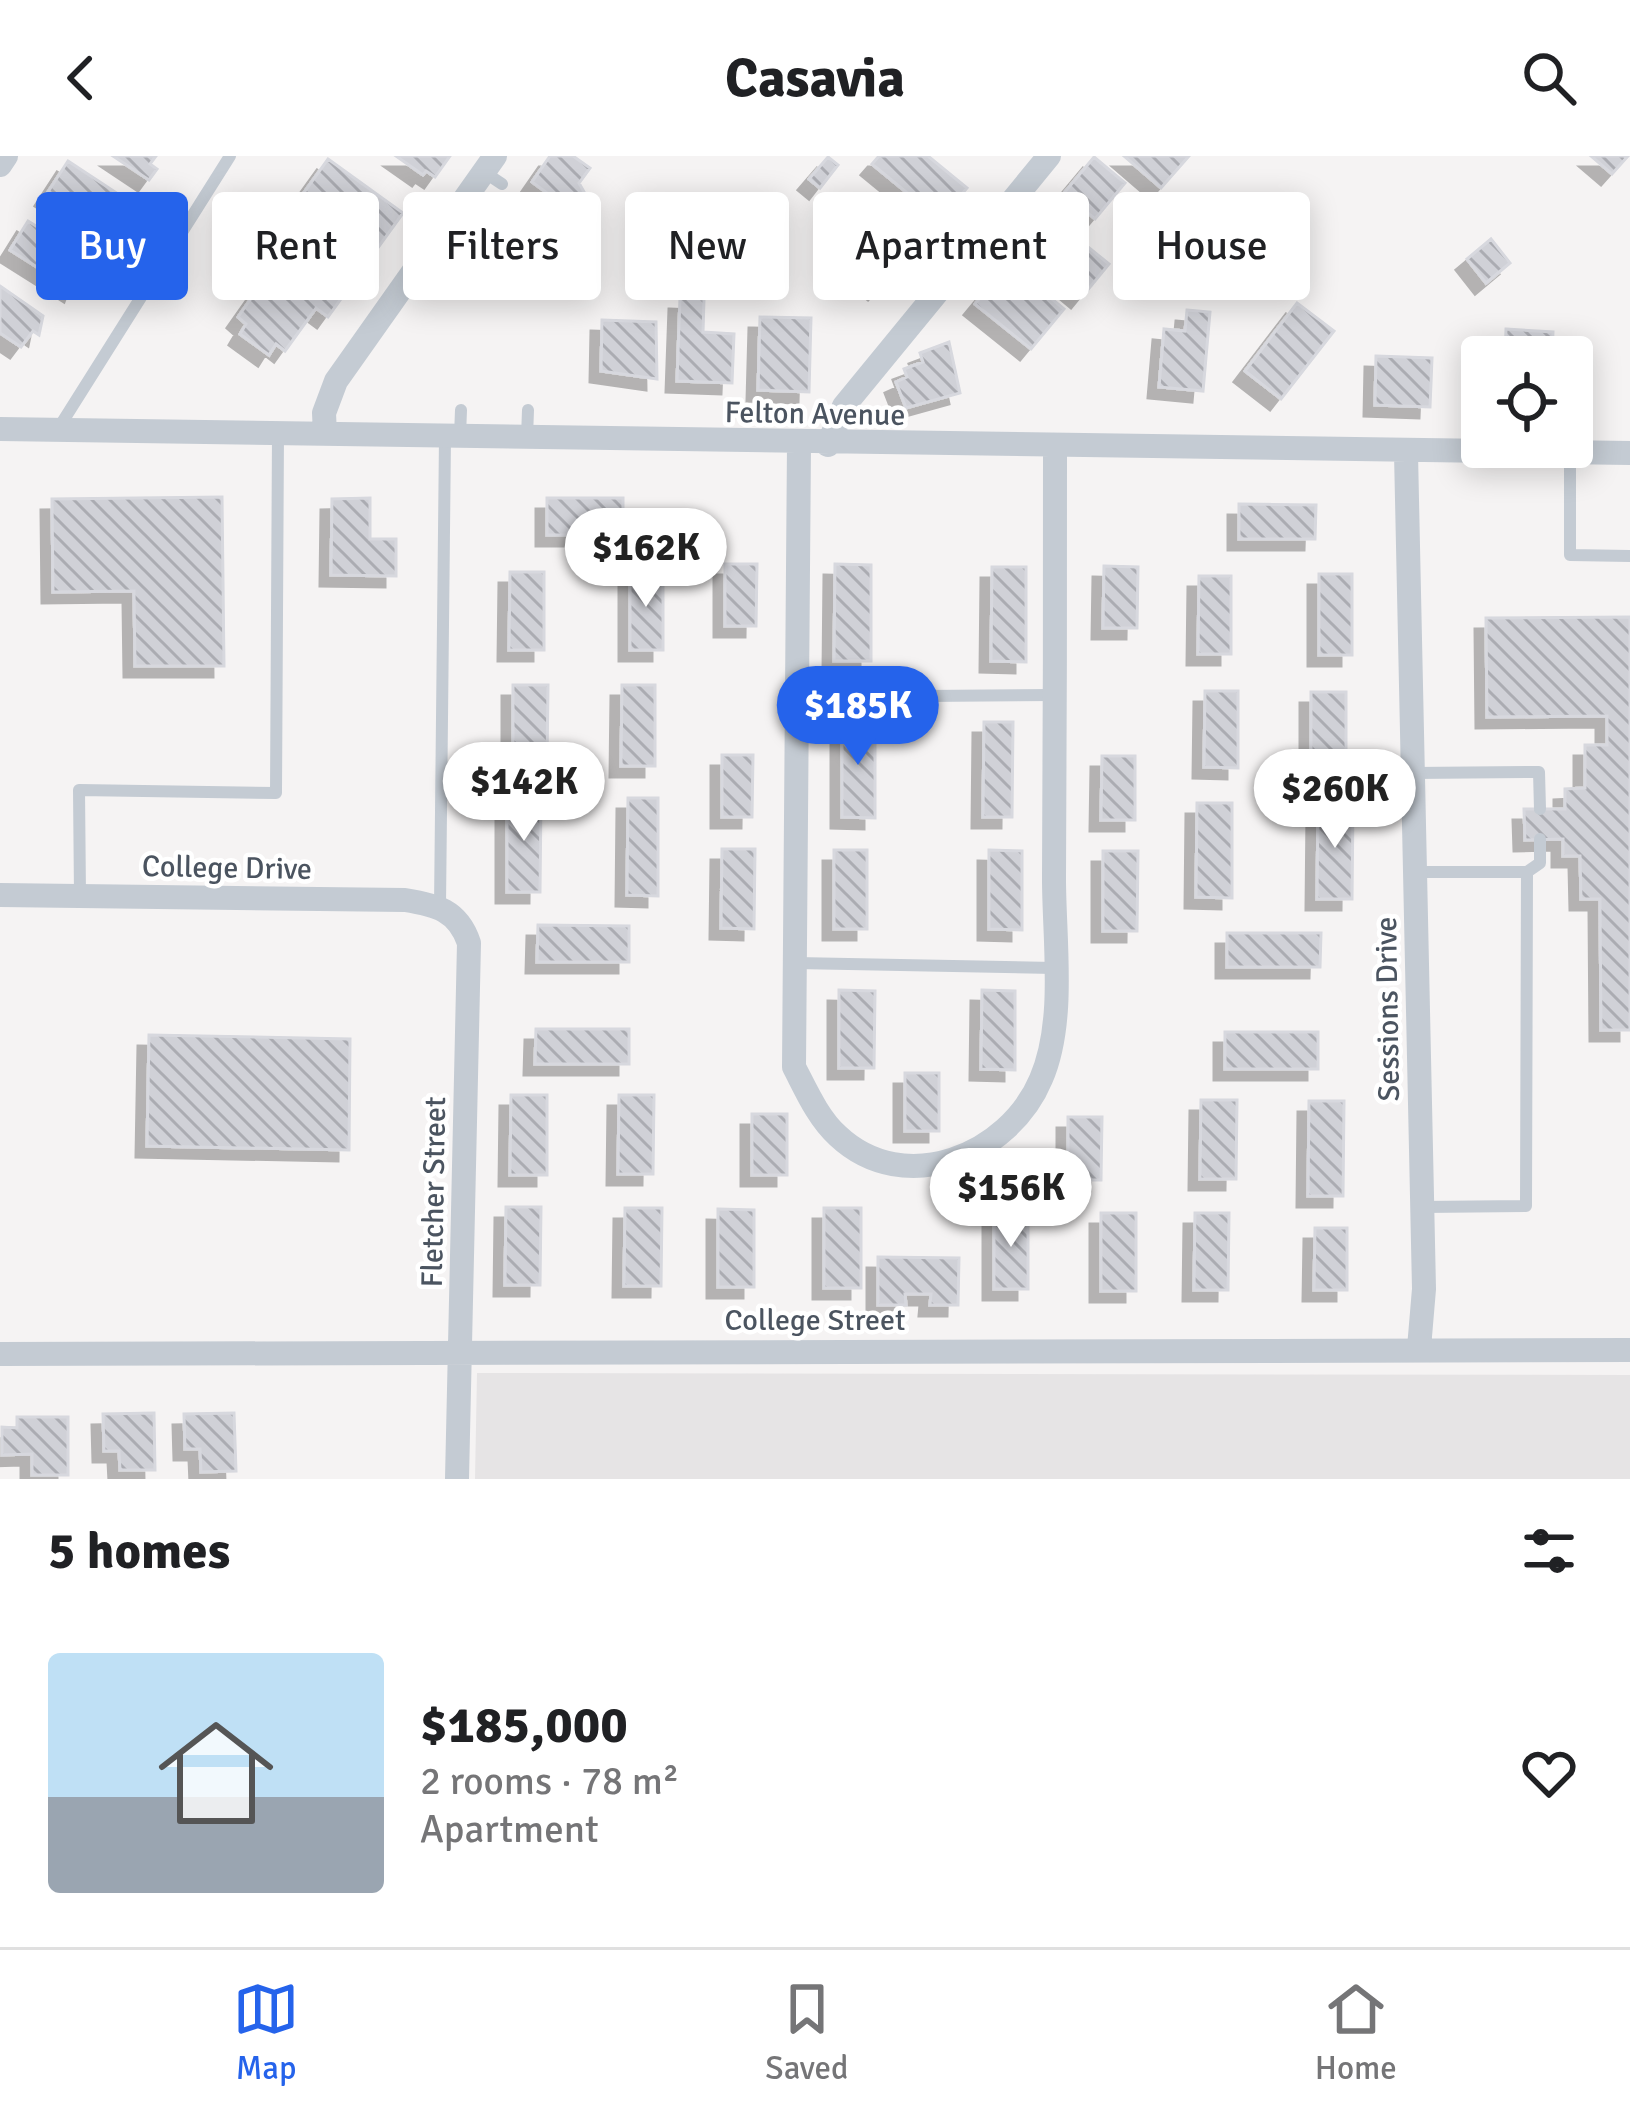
<!DOCTYPE html>
<meta charset="utf-8">
<style>
body{margin:0;font-family:Signika,sans-serif;background:#f2f2f2;color:#202124;height:100vh;display:flex;flex-direction:column;font-size:45px;white-space:nowrap}
*{box-sizing:border-box;margin:0}
p{font-size:39px;color:#757577}
.icon{flex:none;width:66px;height:66px;fill:none;stroke:currentColor;stroke-width:2;stroke-linecap:round;stroke-linejoin:round}
.map{position:relative;height:1323px;overflow:hidden}
.panel{display:flex;flex-direction:column;background:#fff;flex:1}
.panel>*{flex:none}
.hud{position:absolute;left:36px;top:36px;width:1560px;height:108px;display:flex;gap:24px}
.fabs{position:absolute;left:1461px;top:180px;display:grid;gap:24px}
.fabs a{display:grid;place-items:center;width:132px;height:132px;border-radius:12px;background:#fff;box-shadow:0 6px 30px #0003;font-size:60px}
.price{position:absolute;translate:-50% -102px;padding:0 27px;border-radius:42px;background:#fff;color:#222;font-size:39px;line-height:78px;filter:drop-shadow(0 3px 6px #0008)}
.price::after{content:'';position:absolute;left:50%;top:72px;width:36px;height:27px;margin-left:-18px;background:inherit;clip-path:polygon(0 0,100% 0,50% 100%)}
.price.active{background:#2563eb;color:#fff}
ul{padding:0;list-style:none}
li{display:flex;align-items:center;gap:36px;height:300px;padding:0 48px}
li+li{border-top:3px solid #e0e0e0}
li span{display:grid;place-items:center;flex:none;width:336px;height:240px;border-radius:12px;color:#555}
li>.icon{margin-inline-start:auto}
span .icon{width:144px;height:144px;fill:#fffc;stroke-width:1}
li b{font-size:51px}
h2{display:flex;justify-content:space-between;align-items:center;height:144px;padding:0 48px;font-size:51px}
.chip{padding:0 42px;border-radius:12px;background:#fff;box-shadow:0 6px 30px #0003;font-size:42px;line-height:108px}
.chip.active{background:#2563eb;color:#fff}
header{display:flex;justify-content:space-between;align-items:center;height:156px;padding:0 48px;background:#fff;font-size:54px;font-weight:700}
.menu{display:flex;justify-content:space-around;align-items:center;height:168px;border-top:3px solid #e0e0e0;background:#fff;font-size:33px;color:#757577}
.menu a{display:grid;justify-items:center;gap:6px}
.menu .active{color:#2563eb}
.map>svg:first-child{display:block}
</style>
<header><svg class="icon" aria-label="back" viewBox="0 0 24 24"><path d="M15 5l-7 7 7 7"/></svg>Casavia<svg class="icon" aria-label="search" viewBox="0 0 24 24"><circle cx="10" cy="10" r="6"/><path d="M15 15l6 6"/></svg></header>
<div class="map">
<svg width="1630" height="1323" viewBox="0 0 1630 1323">
<defs>
<pattern id="building-back-hatch" width="6" height="6" patternUnits="userSpaceOnUse" patternTransform="scale(3)"><rect width="6" height="6" fill="#d0d1d7"/><path d="M-1 5l2 2M0 0l6 6M5-1l2 2" fill="none" stroke="#abacb2"/></pattern>
<filter id="shadow"><feDropShadow dx="-11" dy="11" stdDeviation="0" flood-color="#0004"/></filter>
</defs>
<rect width="100%" height="100%" fill="#f5f3f3"/>
<path fill="#e6e4e5" d="M477,1217L1630,1219V1323H475Z"/>
<path fill="url(#building-back-hatch)" stroke="#d7d8de" stroke-width="3" filter="url(#shadow)" d="M113,0H156L150,8L157,13L149,24Z
M396,0H450L435,21L426,15L423,19Z
M550,0H573L590,12L579,27L588,43L577,59L532,26Z
M879,0H928L967,32L940,64L872,8Z
M1124,0H1189L1161,32Z
M1591,0H1628L1612,18Z
M828,1L838,9L820,32L809,23Z
M1094,1L1125,27L1095,63L1064,37Z
M328,3L403,57L328,161L316,152L285,195L276,188L269,199L240,178L246,168L238,161L269,117L254,106Z
M68,5L124,42L118,51L124,54L119,62L112,57L100,75L46,39Z
M867,38L921,85L879,133L858,115L872,99L839,71Z
M1042,63L1050,70L1055,64L1109,108L1082,141L1028,96L1033,90L1025,84Z
M28,65L87,102L75,135L10,94Z
M1491,83L1510,107L1486,127L1467,103Z
M1009,107L1064,153L1031,193L975,148Z
M0,130L43,160L39,179L33,175L21,191L0,177Z
M680,142L704,143L703,176L734,178L732,227L677,225Z
M1297,147L1334,175L1281,243L1245,215Z
M1187,154L1210,156L1203,235L1159,231L1164,173L1185,175Z
M760,161L811,162L809,236L758,234Z
M602,164L656,166L657,223L601,215Z
M1506,173L1553,176L1552,201H1505Z
M949,186L960,237L906,252L896,226L907,221L904,213L923,206L920,197Z
M1376,200L1432,202L1430,251L1375,249Z
M222,341L224,510H135L134,435L53,436L52,343Z
M370,342V383H396V420L331,419L332,343Z
M547,342H623V379H547Z
M1239,348L1316,349L1315,383H1239Z
M725,408H757L756,470H725Z
M835,408L871,409V505H834Z
M1104,410L1138,411L1137,472H1103Z
M992,411H1026V506L991,505Z
M630,414L663,415V494H630Z
M510,416H544V494H509Z
M1319,418H1352V499H1319Z
M1199,420H1231V498H1198Z
M1630,461V874H1601L1600,743H1581L1580,700H1563V683L1525,684L1524,653H1565V633L1585,632V589H1607V560L1487,561L1486,462Z
M513,529H548L547,610H513Z
M622,529H655V610H621Z
M1205,535H1238V612L1204,611Z
M1311,536H1346V614H1311Z
M842,563L875,564V662L842,661Z
M984,566H1013L1012,661H983Z
M722,599H753L752,661H722Z
M1102,600H1135V664H1101Z
M507,641H541L540,736H507Z
M628,642H658V740L627,739Z
M1197,647H1232V742L1196,741Z
M1318,647H1353L1352,743H1317Z
M722,693H755L754,773L721,772Z
M834,694H867V773H834Z
M989,694L1022,695V774L989,773Z
M1103,695H1138L1137,775H1103Z
M538,769L629,770V806H537Z
M1227,777H1321L1320,811H1227Z
M839,834L875,835L874,912H839Z
M982,834L1015,835V914L981,913Z
M536,873H629V908H535Z
M1225,876H1318V913H1225Z
M149,879L350,883L349,994L147,990Z
M905,917H939V975H905Z
M511,939H547V1019H510Z
M619,939H654L653,1018H618Z
M1201,944H1237L1236,1023H1200Z
M1309,945H1344L1343,1040H1308Z
M752,958H787V1019H752Z
M1068,961H1102L1101,1024H1068Z
M506,1051H541L540,1129H505Z
M625,1052H662L661,1130H624Z
M824,1052H861V1132H824Z
M718,1053L754,1054V1131H718Z
M994,1054L1028,1055V1133H994Z
M1101,1057H1136V1135H1101Z
M1195,1057H1229L1228,1134H1194Z
M1315,1072H1347V1134H1314Z
M878,1101L959,1102L958,1149H930L931,1138H905L906,1149H878Z
M154,1257L155,1314H120L119,1295H104L103,1258Z
M234,1257L236,1315L201,1316L200,1293H185L184,1258Z
M17,1261H68V1319H32V1298L2,1299V1271L17,1272Z"/>
<g fill="none" stroke-linecap="round" stroke-linejoin="round">
<path stroke="#c4cbd3" stroke-width="12" d="M484,16L502,28
M58,273L230,0
M460,280L461,254
M527,281L528,254
M1570,297V399L1630,400
M798,541L1055,539
M1413,617L1539,616L1540,653
M1416,716H1527L1540,707V683
M80,740L79,634L276,637L278,277
M440,750L445,281
M796,807L1054,812
M1422,1051L1526,1050L1527,716"/>
<path stroke="#c4cbd3" stroke-width="24" d="M0,9L6,0
M0,273L1630,297
M325,278L324,257L336,225L495,0
M799,288L794,911C806,934 818,962 838,980C904,1042 1009,1000 1041,923C1066,866 1054,784 1054,723C1055,579 1055,436 1055,292
M828,289L844,250L1049,0
M1406,297L1424,1133L1419,1192
M0,739L405,744C436,749 458,754 469,787L457,1323
M0,1198L1630,1194"/>
</g>
<g text-anchor="middle" dominant-baseline="central" stroke-width="9" stroke-linejoin="round" paint-order="stroke">
<g font-size="30" fill="#4b5460" stroke="#fff">
<text transform="translate(815 258) rotate(1)">Felton Avenue</text>
<text transform="translate(227 712) rotate(1)">College Drive</text>
<text transform="translate(1388 853) rotate(-91)">Sessions Drive</text>
<text transform="translate(434 1036) rotate(-89)">Fletcher Street</text>
<text x="815" y="1164">College Street</text>
</g>
</g>
</svg>
<div class="fabs">
<a><svg class="icon" aria-label="locate" viewBox="0 0 24 24"><circle cx="12" cy="12" r="6"/><path d="M12 2v4M12 18v4M2 12h4M18 12h4"/></svg></a>
</div>
<b class="price" style="left:646px;top:454px">$162K</b>
<b class="price active" style="left:858px;top:612px">$185K</b>
<b class="price" style="left:524px;top:688px">$142K</b>
<b class="price" style="left:1335px;top:695px">$260K</b>
<b class="price" style="left:1011px;top:1094px">$156K</b>
<div class="hud">
<a class="chip active">Buy</a>
<a class="chip">Rent</a>
<a class="chip">Filters</a>
<a class="chip">New</a>
<a class="chip">Apartment</a>
<a class="chip">House</a>
</div>
</div>
<section class="panel">
<h2>5 homes<svg class="icon" aria-label="filters" viewBox="0 0 24 24"><path d="M4 7h16M4 17h16"/><circle cx="9" cy="7" r="2"/><circle cx="15" cy="17" r="2"/></svg></h2>
<ul>
<li><span style="background:linear-gradient(#bfe0f5 60%,#9aa5b1 0)"><svg class="icon" aria-label="home" viewBox="0 0 24 24"><path d="M3 11l9-7 9 7M6 9v11h12V9"/></svg></span><div><b>$185,000</b><p>2 rooms · 78 m²</p><p>Apartment</p></div><svg class="icon" aria-label="heart" viewBox="0 0 24 24"><path d="M12 20l-8-8c-3-5 5-10 8-4 3-6 11-1 8 4z"/></svg></li>
</ul>
</section>
<nav class="menu">
<a class="active"><svg class="icon" aria-label="map" viewBox="0 0 24 24"><path d="M3 6l6-2 6 2 6-2v14l-6 2-6-2-6 2zM9 4v14M15 6v14"/></svg>Map</a>
<a><svg class="icon" aria-label="saved" viewBox="0 0 24 24"><path d="M7 4h10v16l-5-4-5 4z"/></svg>Saved</a>
<a><svg class="icon" aria-label="home" viewBox="0 0 24 24"><path d="M3 11l9-7 9 7M6 9v11h12V9"/></svg>Home</a>
</nav>
